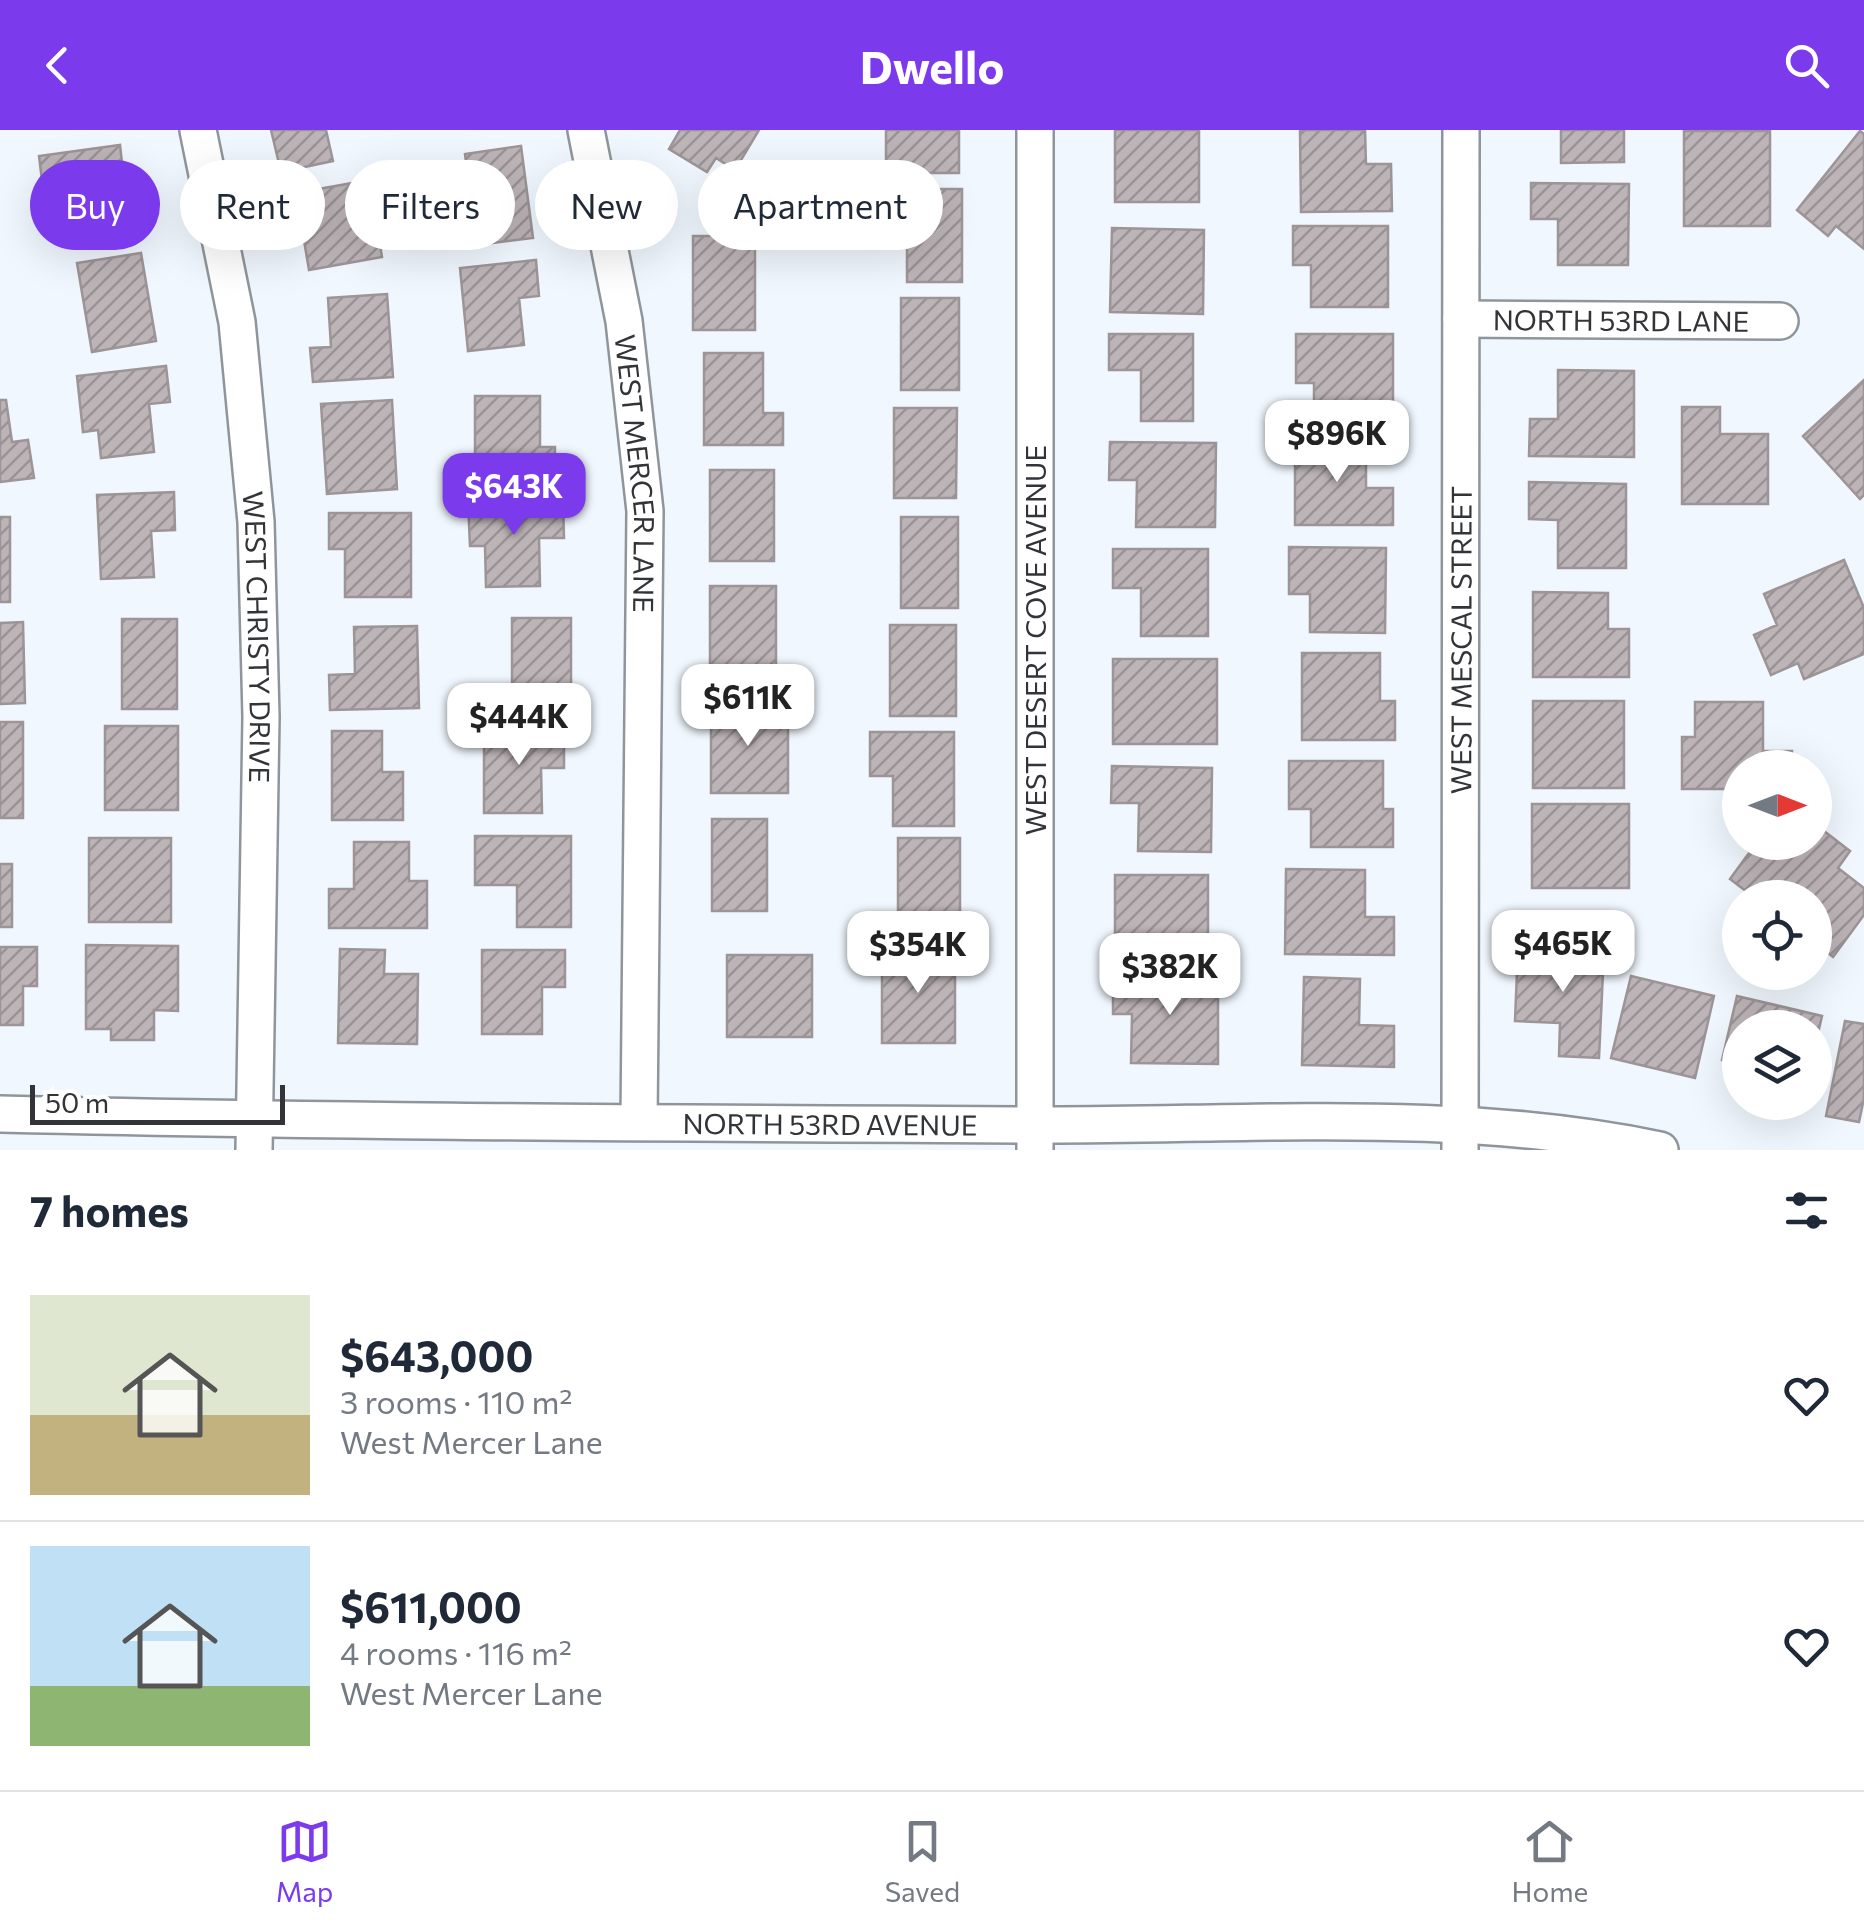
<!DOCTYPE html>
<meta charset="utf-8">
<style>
body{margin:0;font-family:Commissioner,sans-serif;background:#f6f6f7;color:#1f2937;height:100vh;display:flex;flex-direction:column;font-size:38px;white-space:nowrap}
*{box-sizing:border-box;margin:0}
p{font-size:32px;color:#747a83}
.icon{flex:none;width:55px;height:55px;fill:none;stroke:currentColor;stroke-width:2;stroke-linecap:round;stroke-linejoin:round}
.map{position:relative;height:1020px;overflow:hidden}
.panel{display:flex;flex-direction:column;background:#fff;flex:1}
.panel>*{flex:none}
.banner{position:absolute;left:30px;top:30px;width:1000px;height:90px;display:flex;gap:20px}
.needle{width:65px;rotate:90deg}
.buttons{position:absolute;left:1722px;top:620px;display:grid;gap:20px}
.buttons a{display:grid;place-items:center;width:110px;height:110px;border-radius:50%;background:#fff;box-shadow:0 10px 40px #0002;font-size:50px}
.scale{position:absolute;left:30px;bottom:25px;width:255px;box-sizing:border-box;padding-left:10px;border:5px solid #323437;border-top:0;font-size:28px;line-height:35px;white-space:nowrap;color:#323437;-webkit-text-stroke:8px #fff;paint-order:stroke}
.price{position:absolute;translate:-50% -85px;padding:0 22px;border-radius:20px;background:#fff;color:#222;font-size:32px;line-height:65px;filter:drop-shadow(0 2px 5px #0008)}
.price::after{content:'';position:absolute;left:50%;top:60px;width:30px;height:22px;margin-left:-15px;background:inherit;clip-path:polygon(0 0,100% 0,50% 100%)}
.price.current{background:#7c3aed;color:#fff}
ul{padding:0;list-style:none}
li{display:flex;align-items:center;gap:30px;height:250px;padding:0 30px}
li+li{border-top:2px solid #e0e1e3}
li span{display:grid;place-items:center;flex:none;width:280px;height:200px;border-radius:0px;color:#555}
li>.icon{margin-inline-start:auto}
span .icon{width:120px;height:120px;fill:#fffc;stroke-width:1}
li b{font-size:42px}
h2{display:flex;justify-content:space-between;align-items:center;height:120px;padding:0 30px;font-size:42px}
.pill{padding:0 35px;border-radius:45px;background:#fff;box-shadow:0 10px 40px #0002;font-size:35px;line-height:90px}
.pill.current{background:#7c3aed;color:#fff}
header{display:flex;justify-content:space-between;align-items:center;height:130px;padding:0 30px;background:#7c3aed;color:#fff;font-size:45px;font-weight:700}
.dock{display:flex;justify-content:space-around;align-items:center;height:140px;border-top:2px solid #e0e1e3;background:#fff;font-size:28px;color:#747a83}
.dock a{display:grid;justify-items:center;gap:5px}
.dock .current{color:#7c3aed}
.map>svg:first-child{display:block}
</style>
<header><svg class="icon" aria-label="back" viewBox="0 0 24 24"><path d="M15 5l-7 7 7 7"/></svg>Dwello<svg class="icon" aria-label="search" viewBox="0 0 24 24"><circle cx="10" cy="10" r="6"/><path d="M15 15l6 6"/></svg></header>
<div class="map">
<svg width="1864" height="1020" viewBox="0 0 1864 1020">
<defs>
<pattern id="building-hatch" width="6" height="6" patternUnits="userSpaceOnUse" patternTransform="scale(2.5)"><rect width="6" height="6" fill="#bdb4b7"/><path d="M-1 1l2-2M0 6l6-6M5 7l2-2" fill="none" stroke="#9a9396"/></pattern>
</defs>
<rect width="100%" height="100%" fill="#f1f7fe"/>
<path fill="url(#building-hatch)" stroke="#9c9496" stroke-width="2.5" d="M271,0H326L333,31L281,42Z
M680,0H759L735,40L716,28L707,42L669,19Z
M886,0H959V43H886Z
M1115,0H1199V72H1115Z
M1300,0H1365L1366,34H1391L1392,81L1301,82Z
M1561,0H1624V32L1561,33Z
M1684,1H1770V96H1684Z
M1860,1L1864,4V119L1836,96L1828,106L1797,80Z
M120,15L124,51L103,55L109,99L49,107L39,26Z
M521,16L533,108L476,115L465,24Z
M369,50L382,127L309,140L296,63Z
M1531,53L1629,54L1628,135H1558V89H1531Z
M907,59H962V152H907Z
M1293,96H1388V177H1311V135H1293Z
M1112,98L1204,100L1203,184L1110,182Z
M693,106H755V200H693Z
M141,123L156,211L92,222L77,133Z
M536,130L539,166L519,168L524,215L468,221L460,138Z
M387,164L393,247L313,252L310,218L331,217L328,168Z
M901,168H959V260H901Z
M1109,204H1193V291H1141V240H1109Z
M1296,204H1393V291H1314V253H1296Z
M704,223H763V283H783V315H704Z
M166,236L170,272L149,274L154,322L101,328L98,300L83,302L77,246Z
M1558,240L1634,241V327L1529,326L1530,289H1558Z
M1864,250V365L1860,369L1803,306Z
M475,266H540V317H555L554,353H475Z
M0,270H6L12,312L28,310L34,348L0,352Z
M392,270L397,359L327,364L321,274Z
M1682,277H1720V304H1768V374H1682Z
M894,278H957L956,368H894Z
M1295,308H1366V358H1393V395H1295Z
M1110,312L1216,313L1215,397H1136L1137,350H1109Z
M710,340H774V431H710Z
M1529,352L1626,354V438H1558V390L1529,389Z
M174,362L175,400L151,401L154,447L101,449L97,365Z
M563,371L564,408H539L540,456L486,457L485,416H470L468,372Z
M329,383H411V467H345V419H329Z
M0,387H10V472H0Z
M901,387H958V478H901Z
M1289,417L1386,418L1385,503L1310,502V464H1289Z
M1113,419H1208V506H1141V458H1113Z
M1844,430L1864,478V524L1804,549L1798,533L1771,545L1754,505L1777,495L1764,464Z
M710,456H776V547H710Z
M1533,462L1608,463V499H1629V547H1533Z
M512,488H571V568H512Z
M122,489H177V579H122Z
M23,492L25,573L0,574V493Z
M890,495H956V586H890Z
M417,496L419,578L330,580L329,545L355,544L354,497Z
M1302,523H1380V571H1395V610H1302Z
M1113,529H1217V614H1113Z
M711,571H770V595H788V663H711Z
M1533,571H1624V658H1533Z
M1695,572H1763V621H1792V638H1740V659H1682V607H1695Z
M0,592H23V688H0Z
M105,596H178V680H105Z
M484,600H564V638H541L542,683H484Z
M332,601H382V642H403V690H332Z
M870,602H954V696H893V646H870Z
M1289,631H1383V679H1393V717H1311V679H1289Z
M1112,636L1212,638L1211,722L1138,721L1139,673H1111Z
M1532,674H1629V758H1532Z
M712,689H767V781H712Z
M1815,694L1850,721L1838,738L1864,758V785L1833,827L1815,813V768H1755L1730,749L1757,712H1777L1791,723L1799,712H1815Z
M475,706H571V797H517V755H475Z
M89,708H171V792H89Z
M898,708H960V803H898Z
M354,712H409V751H427V798H329V759H354Z
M0,734H12V797H0Z
M1286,739L1365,740V787H1394V825L1285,824Z
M1115,745H1208V829H1115Z
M86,815L178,816V881L154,880V910H111V899H86Z
M0,817H37V856H23V895H0Z
M1518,817L1604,821L1599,928L1559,926L1560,893L1515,891Z
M340,819L385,820L384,844H418L417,914L338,913Z
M482,820H565V857H542V904H482Z
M882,820H955V913H882Z
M727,825H812V907H727Z
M1113,846H1218V934L1131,933L1132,884H1113Z
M1631,846L1714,866L1695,948L1611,928Z
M1304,847L1360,849L1359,895L1394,896V937L1302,935Z
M1737,866L1822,886L1815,916V898H1740V934L1722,930Z
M1845,891L1864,894V968L1859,992L1826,986Z"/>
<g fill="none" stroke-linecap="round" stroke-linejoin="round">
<g stroke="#90959b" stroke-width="40">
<g id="street">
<path id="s1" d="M198,0L237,192L256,392L261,587L254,1020"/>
<path id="s2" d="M586,0L624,191L645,381L639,991"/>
<path id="s3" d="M1461,189L1780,191"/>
<path id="s4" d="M0,984C345,992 690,993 1035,995C1242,996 1457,977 1660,1020"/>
<path d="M1035,1020V0"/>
<path id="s5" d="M1460,1020L1461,0"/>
</g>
</g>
<use href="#street" stroke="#fff" stroke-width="35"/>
</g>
<g text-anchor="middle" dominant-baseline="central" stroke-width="10" stroke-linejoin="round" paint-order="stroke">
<g font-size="28" fill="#323437" stroke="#fff">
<text stroke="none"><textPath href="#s3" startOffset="160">NORTH 53RD LANE</textPath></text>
<text stroke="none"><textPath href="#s2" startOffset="348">WEST MERCER LANE</textPath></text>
<text stroke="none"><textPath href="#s1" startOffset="512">WEST CHRISTY DRIVE</textPath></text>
<text transform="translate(1035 510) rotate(-90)">WEST DESERT COVE AVENUE</text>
<text stroke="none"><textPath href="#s5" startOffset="510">WEST MESCAL STREET</textPath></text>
<text stroke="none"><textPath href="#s4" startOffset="830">NORTH 53RD AVENUE</textPath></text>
</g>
</g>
</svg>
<div class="buttons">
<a><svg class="needle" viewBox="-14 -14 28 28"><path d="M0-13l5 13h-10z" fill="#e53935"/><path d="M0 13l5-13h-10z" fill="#747a83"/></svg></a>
<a><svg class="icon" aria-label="locate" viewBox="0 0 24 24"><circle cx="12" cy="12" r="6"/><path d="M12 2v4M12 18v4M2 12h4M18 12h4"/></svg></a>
<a><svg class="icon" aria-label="layers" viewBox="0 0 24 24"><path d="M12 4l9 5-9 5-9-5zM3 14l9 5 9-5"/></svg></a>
</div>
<div class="scale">50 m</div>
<b class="price" style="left:1337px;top:355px">$896K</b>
<b class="price current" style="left:514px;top:408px">$643K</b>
<b class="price" style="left:748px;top:619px">$611K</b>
<b class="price" style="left:519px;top:638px">$444K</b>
<b class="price" style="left:1563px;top:865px">$465K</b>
<b class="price" style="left:918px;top:866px">$354K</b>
<b class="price" style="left:1170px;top:888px">$382K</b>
<div class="banner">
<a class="pill current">Buy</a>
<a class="pill">Rent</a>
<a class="pill">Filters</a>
<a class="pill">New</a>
<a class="pill">Apartment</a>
</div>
</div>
<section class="panel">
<h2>7 homes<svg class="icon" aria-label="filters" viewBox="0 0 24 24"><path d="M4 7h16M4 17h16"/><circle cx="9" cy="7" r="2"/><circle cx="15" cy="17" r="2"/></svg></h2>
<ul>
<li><span style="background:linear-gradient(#dfe7d0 60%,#c2b280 0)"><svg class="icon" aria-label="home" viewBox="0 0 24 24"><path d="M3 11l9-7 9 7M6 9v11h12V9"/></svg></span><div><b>$643,000</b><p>3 rooms · 110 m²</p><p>West Mercer Lane</p></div><svg class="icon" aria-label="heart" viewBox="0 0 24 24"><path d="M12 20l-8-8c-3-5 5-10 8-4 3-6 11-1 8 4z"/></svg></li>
<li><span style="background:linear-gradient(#bfe0f5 70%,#8fb573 0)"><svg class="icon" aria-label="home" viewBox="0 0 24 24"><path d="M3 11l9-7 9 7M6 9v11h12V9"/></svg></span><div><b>$611,000</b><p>4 rooms · 116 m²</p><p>West Mercer Lane</p></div><svg class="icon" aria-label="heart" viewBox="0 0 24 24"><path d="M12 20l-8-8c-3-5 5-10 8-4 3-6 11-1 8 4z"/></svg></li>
</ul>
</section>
<nav class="dock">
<a class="current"><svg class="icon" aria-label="map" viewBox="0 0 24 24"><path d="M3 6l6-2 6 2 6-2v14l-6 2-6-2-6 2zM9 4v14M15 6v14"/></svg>Map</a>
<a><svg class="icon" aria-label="saved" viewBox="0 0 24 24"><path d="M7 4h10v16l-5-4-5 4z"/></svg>Saved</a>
<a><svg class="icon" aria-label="home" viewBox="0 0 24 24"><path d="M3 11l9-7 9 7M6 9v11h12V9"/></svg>Home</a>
</nav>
